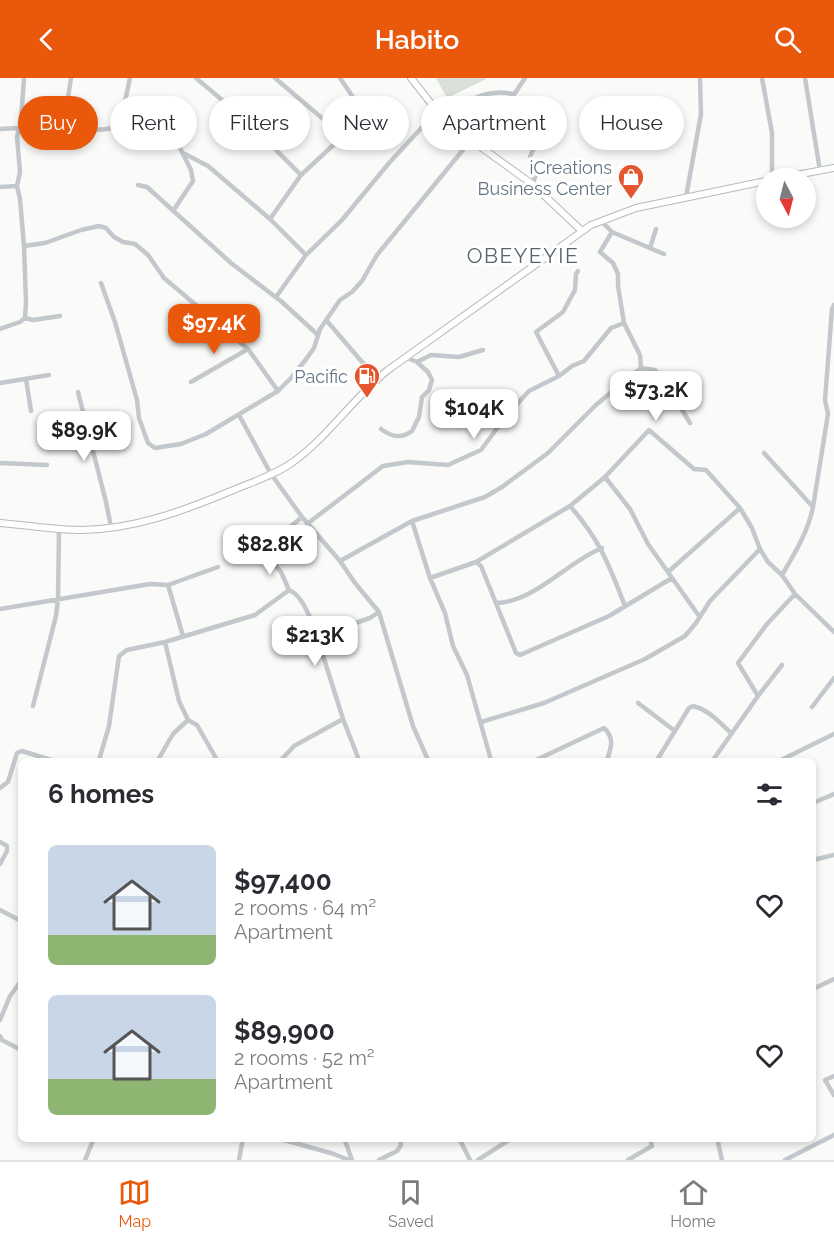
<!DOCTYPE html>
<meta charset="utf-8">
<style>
body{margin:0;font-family:Raleway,sans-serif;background:#f2f2f3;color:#2b2b33;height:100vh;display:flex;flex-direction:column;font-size:22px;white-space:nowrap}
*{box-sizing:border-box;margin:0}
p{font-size:20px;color:#7c7c81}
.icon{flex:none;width:33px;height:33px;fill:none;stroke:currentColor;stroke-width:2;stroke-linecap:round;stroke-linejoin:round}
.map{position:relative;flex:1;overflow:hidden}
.details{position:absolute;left:18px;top:680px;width:798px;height:384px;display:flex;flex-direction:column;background:#fff;border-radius:9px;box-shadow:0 3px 9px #0003}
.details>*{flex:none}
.hud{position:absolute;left:18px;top:18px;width:798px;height:54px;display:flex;gap:12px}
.needle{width:39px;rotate:173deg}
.fabs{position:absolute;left:756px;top:90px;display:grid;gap:12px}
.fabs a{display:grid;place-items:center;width:60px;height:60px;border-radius:50%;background:#fff;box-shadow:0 3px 9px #0003;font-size:30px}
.price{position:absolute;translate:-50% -51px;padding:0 14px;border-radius:12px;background:#fff;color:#222;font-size:20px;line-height:39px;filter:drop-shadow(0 2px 3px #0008)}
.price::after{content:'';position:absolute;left:50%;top:36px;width:18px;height:14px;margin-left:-9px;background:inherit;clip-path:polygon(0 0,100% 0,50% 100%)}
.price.active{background:#ea580c;color:#fff}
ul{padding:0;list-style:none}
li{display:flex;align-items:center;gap:18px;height:150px;padding:0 30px}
li span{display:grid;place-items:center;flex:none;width:168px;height:120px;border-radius:9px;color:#555}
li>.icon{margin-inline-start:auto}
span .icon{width:72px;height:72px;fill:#fffc;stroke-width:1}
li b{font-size:26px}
h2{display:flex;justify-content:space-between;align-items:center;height:72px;padding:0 30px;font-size:26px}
.tag{padding:0 21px;border-radius:27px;background:#fff;box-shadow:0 3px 9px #0003;font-size:21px;line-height:54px}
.tag.active{background:#ea580c;color:#fff}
header{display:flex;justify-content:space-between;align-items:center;height:78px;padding:0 30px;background:#ea580c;color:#fff;font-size:27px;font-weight:600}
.tab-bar{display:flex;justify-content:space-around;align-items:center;height:84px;border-top:2px solid #e1e1e2;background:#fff;font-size:16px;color:#7c7c81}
.tab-bar a{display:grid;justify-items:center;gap:3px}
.tab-bar .active{color:#ea580c}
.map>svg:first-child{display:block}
</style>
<header><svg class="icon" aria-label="back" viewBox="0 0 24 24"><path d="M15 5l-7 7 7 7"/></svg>Habito<svg class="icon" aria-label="search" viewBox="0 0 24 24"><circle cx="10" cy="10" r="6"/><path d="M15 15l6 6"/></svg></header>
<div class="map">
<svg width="834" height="1082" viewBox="0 0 834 1082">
<rect width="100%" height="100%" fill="#fafaf8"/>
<path fill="#dadfd7" d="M436,0H485L486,1L447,20Z"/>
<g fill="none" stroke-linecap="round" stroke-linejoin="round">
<g stroke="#b3babf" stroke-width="8">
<path id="secondary" d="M411,0L437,33L471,62L532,106L582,153
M780,100L834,90
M0,445C27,447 54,452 82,452C135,451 183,433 231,413C252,404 275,397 293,384C329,358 354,319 388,292L591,147L636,130L766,103"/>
</g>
<path stroke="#c3c8cc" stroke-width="4.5" d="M71,0L64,46C76,53 108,54 120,47L130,0
M196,0L247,43L301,97
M275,0L343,58
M762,0L772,55V100
M805,0L820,93
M511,19L519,27L543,42C547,57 534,66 530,79L537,95L532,106
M443,38C466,24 485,10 513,16
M118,50L130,47H157L173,56L191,92L193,103L173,133
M0,51L19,50
M480,68L525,0
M185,76L208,88L270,141L306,177
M138,107L147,109L231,185L282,224L318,257
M0,109L17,108
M686,119L701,36L700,0
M270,141L301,97L343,58L345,49L359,28L340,0
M601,143L612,154L664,176
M612,154L600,174L613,185L618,196V208L624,245L640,277L641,290L655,292L667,307L690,345
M24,168L45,165L81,152L99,148L106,150L114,159L123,164L135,166L148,177L164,200L248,271L278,313
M650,170L656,151
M101,205L115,244L137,322L139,340L148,365L155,370L181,366L206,356L278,313L291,300L307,280L314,270L320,251L340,222L352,214L362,203L377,177L471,62
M276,219L306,177L342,142L389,85L437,33
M25,240L33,242L60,238
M327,243L362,284L379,299
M0,251L20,244L25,240L26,224L24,168L20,121L17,108L20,94L17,59L21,43L24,0
M405,279L417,284L431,277L459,279L483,272
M559,298L536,254L563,234L575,212L576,196L578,193
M26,301L31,333
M191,304L248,271
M0,305L49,297
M78,314L106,424L111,449
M239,337L271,396L302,439L340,483L355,505L379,534L413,648L428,682
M381,351C392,359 401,361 412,353L419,339L422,319L429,312L432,302L428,294L417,284
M764,375L813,429
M0,385L47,387
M605,399L630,431L648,466L699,538
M570,428C600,462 609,487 625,528
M302,439L266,469L265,475L281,494L289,512C305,518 315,552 320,568
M412,443L430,500L445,535L453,568L467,597L491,682
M307,446L383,388L408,384L448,387L481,372L506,338L529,313L559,298L572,288L584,283L611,250L624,245
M340,483L412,443L485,419L502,409L548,375L597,326L641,290
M476,484L481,488L516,575L520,577L609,538L672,500
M668,494L740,430
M782,497C795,475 808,454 813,429L828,336L825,322L832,231L834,227
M430,500L476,484L570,428L605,399L649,352L694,391L706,392L740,430L752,450L760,471L768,484L782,497L795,516L834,554
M168,507L183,558
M496,525C535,524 567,484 602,470
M0,531L150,506L168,507L218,489
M165,564L179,623L188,642L197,647L217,682
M758,618L738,585L767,546L795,516
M638,625L675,653
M33,628L56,538L58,521L59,451
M812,629L834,600
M481,644L544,625L645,581L685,558L696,545L710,523L760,471
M99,682L109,648L119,578L127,572L165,564L255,537L289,512
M158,682L173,656L188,642
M281,682L294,668L343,641
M359,682L343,641L320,568L338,551L370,540L379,534
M536,682L604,650C615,660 611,670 607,682
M657,682L689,630L693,628C709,632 719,644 731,655
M713,682L758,618L782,587
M781,682L834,656
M0,710L8,704L17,675L22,673L51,682
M813,725L834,716
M0,764L7,768V773L0,786
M813,782L834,777
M0,832L21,843
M813,911L834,901
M0,942L10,918L21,903
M0,958L2,962L21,972
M834,998L825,1002L834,1017
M277,1060L334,1076L349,1082
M344,1060L352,1082
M459,1060L470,1082
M717,1060L722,1082
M85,1082L94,1060
M239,1082L243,1060
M379,1082L397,1073L401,1067L400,1060
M478,1082L512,1060
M628,1082L652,1068L650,1060
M785,1082L834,1057"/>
<use href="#secondary" stroke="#fff" stroke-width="6"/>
</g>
<defs>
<g id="shop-pin" transform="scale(1.35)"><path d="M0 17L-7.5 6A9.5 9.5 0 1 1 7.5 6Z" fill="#e4572e" stroke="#fff"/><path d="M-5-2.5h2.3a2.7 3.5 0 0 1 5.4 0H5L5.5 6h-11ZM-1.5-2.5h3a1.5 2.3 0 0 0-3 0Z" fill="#fff"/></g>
<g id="fuel-pin" transform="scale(1.35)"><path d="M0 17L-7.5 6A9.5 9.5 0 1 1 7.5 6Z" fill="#e4572e" stroke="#fff"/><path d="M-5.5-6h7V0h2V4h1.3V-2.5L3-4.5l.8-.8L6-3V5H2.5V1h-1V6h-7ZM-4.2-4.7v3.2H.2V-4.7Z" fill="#fff"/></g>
</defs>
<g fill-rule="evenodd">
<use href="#shop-pin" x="631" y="99"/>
<use href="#fuel-pin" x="367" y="298"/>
</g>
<g text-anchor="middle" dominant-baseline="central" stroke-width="6" stroke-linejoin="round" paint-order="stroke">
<g font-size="18" fill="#657683" stroke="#fff" text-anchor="end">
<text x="612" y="89">iCreations<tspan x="612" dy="21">Business Center</tspan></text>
<text x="348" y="298">Pacific</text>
</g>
<g font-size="21" letter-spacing="1.5" fill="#57646e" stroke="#fff">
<text x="523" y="177">OBEYEYIE</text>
</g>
</g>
</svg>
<div class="fabs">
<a><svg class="needle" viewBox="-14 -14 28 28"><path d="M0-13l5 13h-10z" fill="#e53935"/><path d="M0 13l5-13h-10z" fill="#7c7c81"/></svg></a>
</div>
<b class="price active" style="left:214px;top:277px">$97.4K</b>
<b class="price" style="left:656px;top:344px">$73.2K</b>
<b class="price" style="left:474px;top:362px">$104K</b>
<b class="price" style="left:84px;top:384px">$89.9K</b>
<b class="price" style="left:270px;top:498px">$82.8K</b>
<b class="price" style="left:315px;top:589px">$213K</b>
<div class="hud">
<a class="tag active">Buy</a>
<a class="tag">Rent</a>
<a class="tag">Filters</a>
<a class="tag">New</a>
<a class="tag">Apartment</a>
<a class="tag">House</a>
</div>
<section class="details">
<h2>6 homes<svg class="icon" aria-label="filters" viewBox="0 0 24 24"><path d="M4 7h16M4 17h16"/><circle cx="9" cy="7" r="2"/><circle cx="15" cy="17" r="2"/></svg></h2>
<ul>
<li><span style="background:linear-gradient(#c9d6e8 75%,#8fb573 0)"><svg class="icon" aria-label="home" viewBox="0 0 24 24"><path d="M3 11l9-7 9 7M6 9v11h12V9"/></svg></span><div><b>$97,400</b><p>2 rooms · 64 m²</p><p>Apartment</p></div><svg class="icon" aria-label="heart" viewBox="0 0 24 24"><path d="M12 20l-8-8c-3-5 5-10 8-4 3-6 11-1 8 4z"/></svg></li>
<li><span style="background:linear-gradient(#c9d6e8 70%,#8fb573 0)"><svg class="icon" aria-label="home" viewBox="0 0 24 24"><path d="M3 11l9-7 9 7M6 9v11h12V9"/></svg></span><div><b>$89,900</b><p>2 rooms · 52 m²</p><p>Apartment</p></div><svg class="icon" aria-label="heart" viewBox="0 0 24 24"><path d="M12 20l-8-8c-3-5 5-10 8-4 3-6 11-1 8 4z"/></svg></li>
</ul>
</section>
</div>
<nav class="tab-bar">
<a class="active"><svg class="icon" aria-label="map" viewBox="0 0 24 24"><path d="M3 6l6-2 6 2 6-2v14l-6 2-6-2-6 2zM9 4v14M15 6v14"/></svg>Map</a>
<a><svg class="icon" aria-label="saved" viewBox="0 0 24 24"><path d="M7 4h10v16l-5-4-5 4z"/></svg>Saved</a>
<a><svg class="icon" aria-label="home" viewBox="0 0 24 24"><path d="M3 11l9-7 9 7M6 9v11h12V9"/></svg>Home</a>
</nav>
